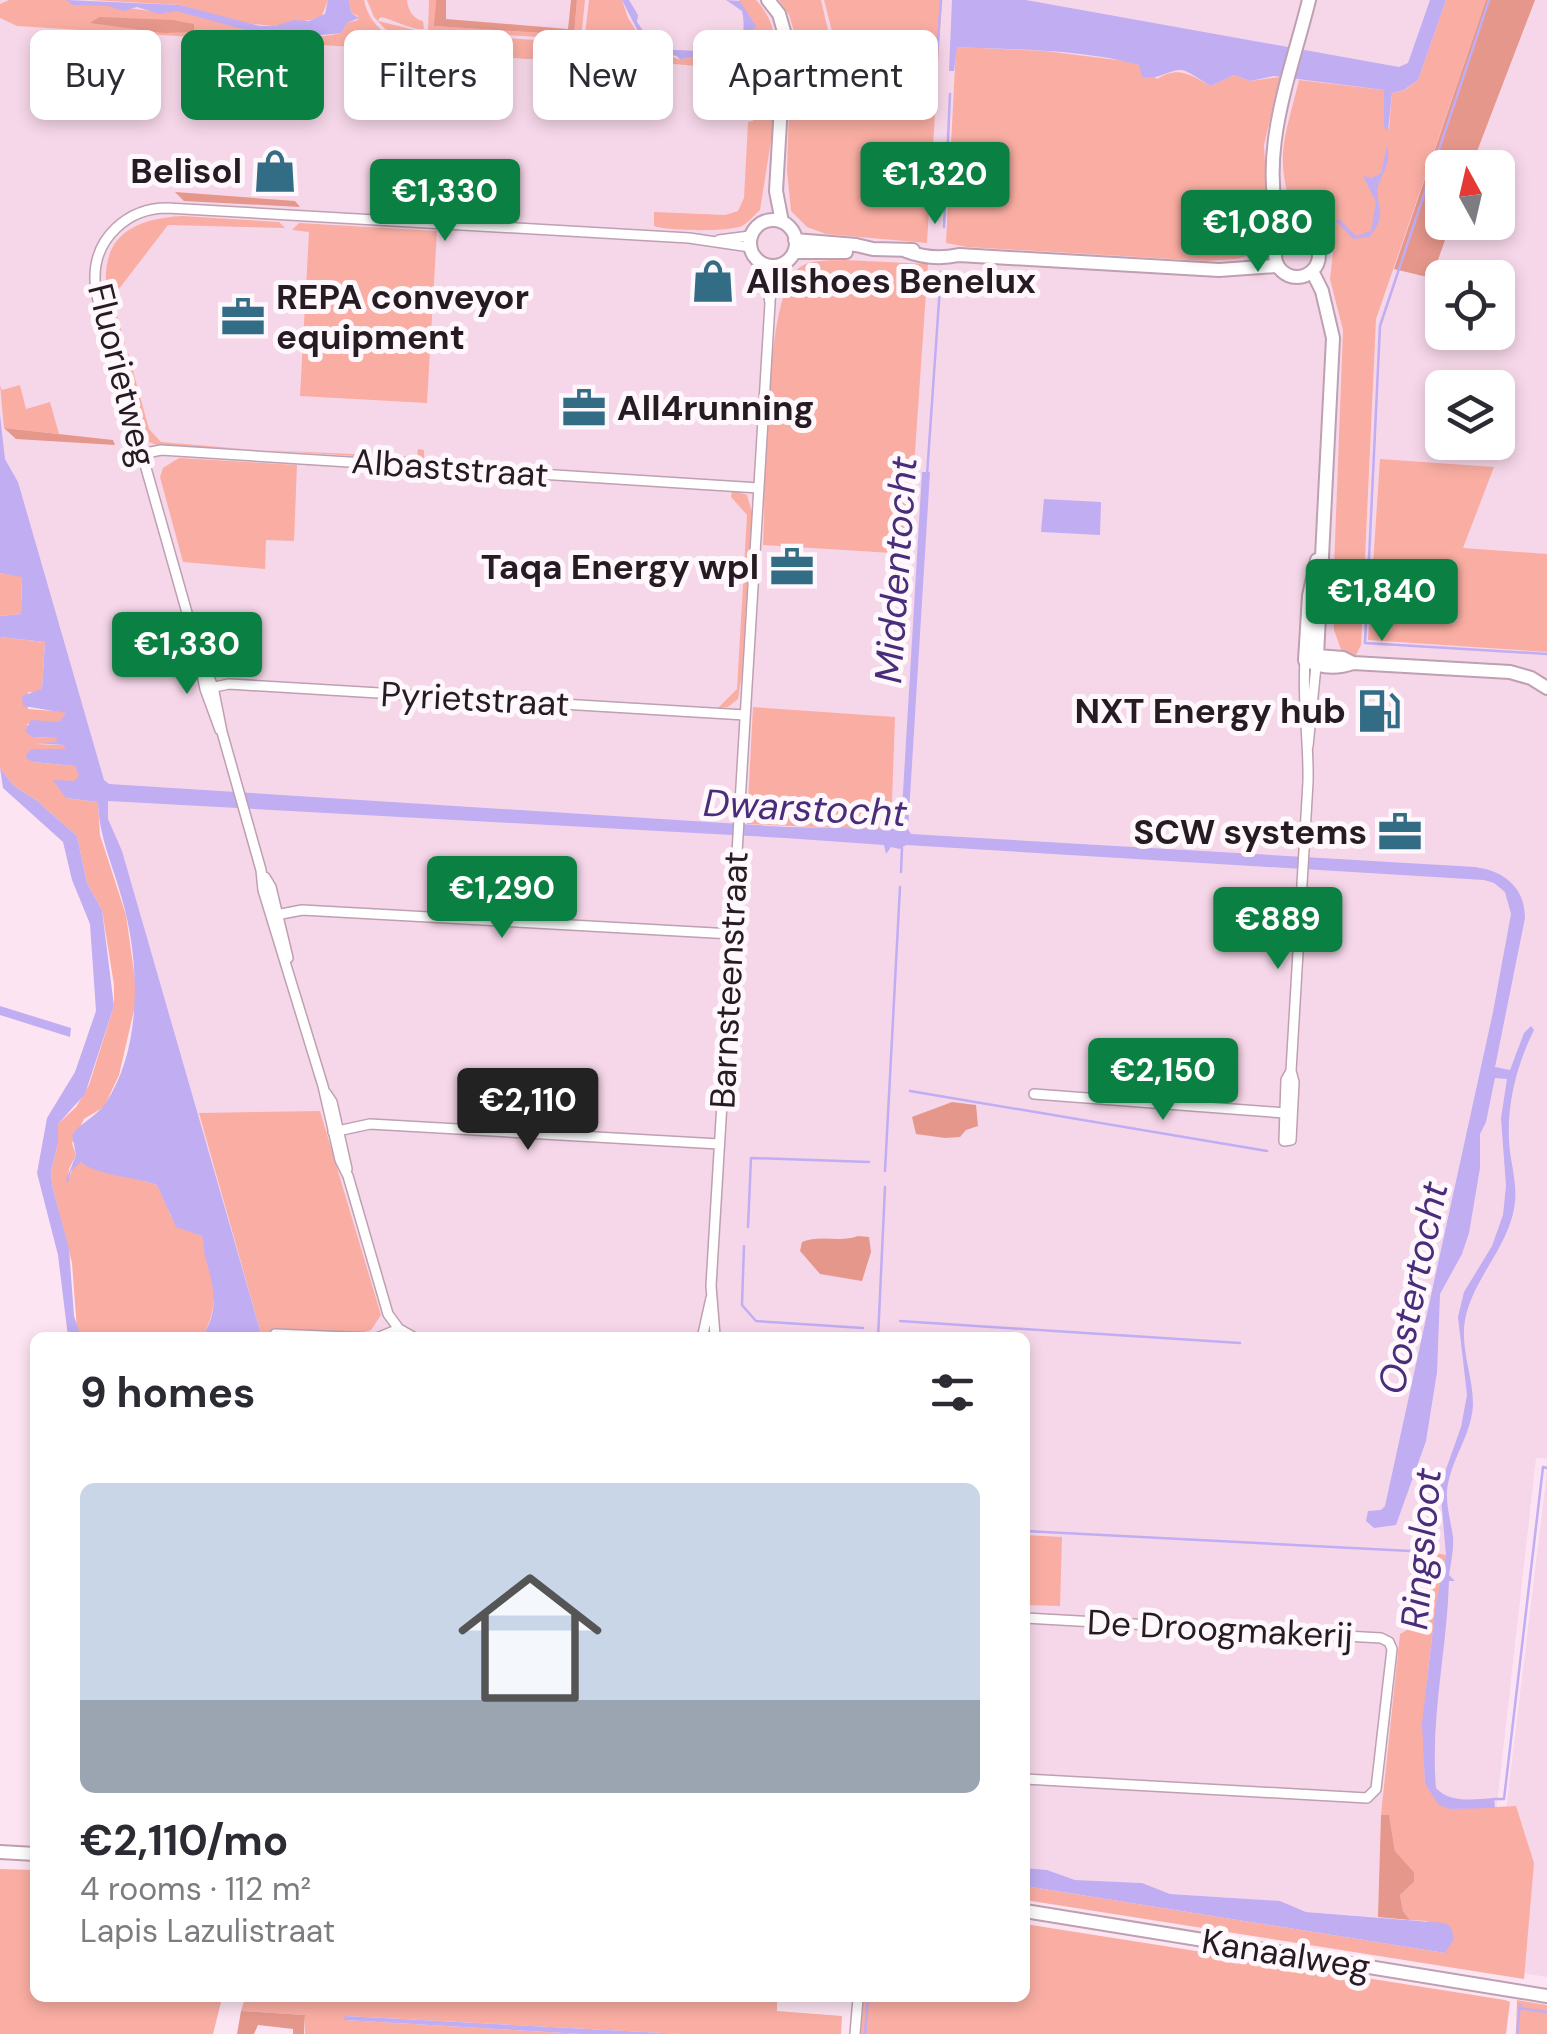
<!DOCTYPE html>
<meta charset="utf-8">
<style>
body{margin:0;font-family:"DM Sans",sans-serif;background:#f2f2f3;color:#2b2b33;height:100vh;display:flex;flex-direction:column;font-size:38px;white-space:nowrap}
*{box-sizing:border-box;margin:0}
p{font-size:32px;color:#7c7c81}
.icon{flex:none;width:55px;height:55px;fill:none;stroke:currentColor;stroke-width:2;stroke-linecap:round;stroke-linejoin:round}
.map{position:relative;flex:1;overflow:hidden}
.panel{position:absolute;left:30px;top:1332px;width:1000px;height:670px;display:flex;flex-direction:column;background:#fff;border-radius:15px;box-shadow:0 5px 15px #0003}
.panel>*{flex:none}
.banner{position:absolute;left:30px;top:30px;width:1000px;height:90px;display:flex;gap:20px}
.needle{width:65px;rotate:352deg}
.controls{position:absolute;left:1425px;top:150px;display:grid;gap:20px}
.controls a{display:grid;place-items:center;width:90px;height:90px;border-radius:15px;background:#fff;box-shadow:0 5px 15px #0003;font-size:50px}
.price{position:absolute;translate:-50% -85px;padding:0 22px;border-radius:10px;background:#0b8043;color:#fff;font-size:32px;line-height:65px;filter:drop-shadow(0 2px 5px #0008)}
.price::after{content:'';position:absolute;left:50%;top:60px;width:30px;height:22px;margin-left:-15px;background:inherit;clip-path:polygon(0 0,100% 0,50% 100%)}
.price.active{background:#222;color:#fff}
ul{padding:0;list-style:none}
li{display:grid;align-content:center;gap:20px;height:530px;padding:0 50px}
li span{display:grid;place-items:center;height:310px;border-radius:15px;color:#555}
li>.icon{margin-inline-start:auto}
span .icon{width:180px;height:180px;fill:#fffc;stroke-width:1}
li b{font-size:42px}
h2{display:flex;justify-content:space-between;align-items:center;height:120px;padding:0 50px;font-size:42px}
.tag{padding:0 35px;border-radius:15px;background:#fff;box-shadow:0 5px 15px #0003;font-size:35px;line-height:90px}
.tag.active{background:#0b8043;color:#fff}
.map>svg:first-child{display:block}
</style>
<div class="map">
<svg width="1547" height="2034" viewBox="0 0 1547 2034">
<rect width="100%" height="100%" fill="#fde4f2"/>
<path fill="#f6d7e9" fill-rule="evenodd" d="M0,0H1547V1459L1536,1458L1483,1929L1427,1921L1306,1912L1280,1901L1170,1894L1142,1883L1075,1880L1047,1870L1025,1868V1338L251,1337L61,658L18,482L5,459L0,414ZM1442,168H1498V222H1442ZM1442,278H1498V332H1442ZM1442,388H1498V442H1442Z
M1547,1471V1977L1487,1967Z"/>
<path fill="#faaea3" d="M9,0H66L166,13L171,10C227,19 282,47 341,33L347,23L358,20V16L351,13L349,0H364C370,29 392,38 416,51L17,26L0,18V4Z
M91,0H328L321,18L274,26L243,23L180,5Z
M367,0H407C408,10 413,19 423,21L424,29C410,30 395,20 380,17L378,21L427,33L584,43L589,0H622L628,18L646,46L680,60C699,53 717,60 735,52L737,55L750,30L739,0H756C776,22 778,45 776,73L607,58L527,59L426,51L385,29L374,17Z
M429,0H436L435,26L574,35L577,0H585L581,39L428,31Z
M779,0H821L831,43L796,38L789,15Z
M824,0H942L927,243L826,234L807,227L791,211L787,171L790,79L835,82L836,48L862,49L861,44L835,43Z
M1446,0H1486L1376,319L1361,645L1355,657L1343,655L1334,630L1333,594L1343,330L1330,279L1333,253L1329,237L1315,223L1294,213C1273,158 1286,135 1299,80L1384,90V127L1389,129L1392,93L1405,90L1418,80Z
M805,47L831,48L830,79L792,75L793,55Z
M956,47L1045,51L1125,61L1139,65L1157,79C1178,65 1191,75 1211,86L1234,75L1250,81L1280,77L1264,145L1269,228L1259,252L1237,259L1207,261L967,247L946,243Z
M754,106L771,107L775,116L760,210C755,214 748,223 742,226C729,232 667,231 654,226V212L725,215L738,211L744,198L748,122L753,121Z
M182,216L279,222L285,228L168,225L112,298L125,344L117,341C98,273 94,221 182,216Z
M299,223L437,231L427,403L300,396L309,232L292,230Z
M844,260L928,264L908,554L763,545C766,485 764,318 793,274C804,258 828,261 844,260Z
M128,353L149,429L161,442L244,449L157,445L149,442L144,434L123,360Z
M0,385L2,390L20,385L26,409L50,402L59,434L4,428Z
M418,449L424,450V457L491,461L489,465L265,450L417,457Z
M179,458L297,465L294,541L266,540L265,569L183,562L160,477L163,468Z
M1380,459L1494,467L1463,548L1547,554V652L1368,640Z
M732,490L747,495L752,512L742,674L738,699L728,707L718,708L737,689L747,515L731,497Z
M0,573L22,576L21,614L0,616Z
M0,637L45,642L42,689L39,693L28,692V709L67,712L60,722L27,724L33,737L57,738V742L35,744L65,745V750L32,749L33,762L75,766L80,776L66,798L98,802L100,835L126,915L136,986L135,1006L119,1075L104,1107L84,1119L72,1143L76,1155L69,1169L68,1181L73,1167L81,1162C106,1173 130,1176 157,1185C177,1220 161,1218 202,1236C214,1265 222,1311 201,1337H81L77,1330L72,1263L53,1189L51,1172L58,1143V1124L76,1107L89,1085L114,1006V985L102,910L87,883L77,836L36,800L14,786L0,768Z
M753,707L895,717L891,830L747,824Z
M320,1111L381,1315L371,1330L361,1333L273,1328L272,1337H262L199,1113Z
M1025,1535L1062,1537L1060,1606L1025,1605Z
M1412,1549L1446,1555C1431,1637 1421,1699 1425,1784L1450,1809L1516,1806L1534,1863L1524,1979L1025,1900V1886L1445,1953L1427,1921L1410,1920L1403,1911L1400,1895L1414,1882V1872L1395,1851L1389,1816L1381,1815L1400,1634L1407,1630Z
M0,1869L35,1870V1998H222L213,2034H0Z
M1025,1924L1505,2000L1510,2002L1506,2034H861L863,1998H1025Z
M245,1998H777V2011L842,2016L841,2034H682L346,2016L345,2020L582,2034H305V2015L241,2011Z
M1517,2000L1547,2005V2034H1516Z"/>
<path fill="#e6978b" d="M436,0H446V19L568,29L571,0H577L574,35L434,26Z
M1486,0H1535L1471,167L1442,168V222L1451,223L1433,274L1427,277L1394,269Z
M99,17L173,20L194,24V32L164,33L90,23Z
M175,192L295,201L300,207L184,201Z
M4,428L113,440L115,445L16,439Z
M952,1102L976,1105L978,1126L966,1130L960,1137L945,1138L916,1134L912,1117Z
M858,1236L869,1237L871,1252L862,1281L820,1274L800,1251L802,1242C820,1234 840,1243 858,1236Z
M1381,1815H1389L1395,1851L1414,1872V1882L1400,1895L1403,1911L1410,1920L1378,1917Z
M241,2011L305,2015L304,2034H293V2029L258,2025L254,2034H237Z"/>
<path fill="#c0adf2" d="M66,0L180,5L260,26H275L294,20L309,21L325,14L328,0H349L351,13L359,18L347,23L341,33L294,38L246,30L176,11L159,14L137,7L124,11L108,6L73,5Z
M622,0H629L638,15L637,22L649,39L661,47L664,42L665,48L672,50C706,49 753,64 742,11L726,0L740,1L756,26L741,49L743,58L734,52C716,60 699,53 680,60L677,56L648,51Z
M952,0H1026L1399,67L1408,63L1430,0H1446L1418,80L1404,90L1392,93L1388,131L1384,127V90L1274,76L1250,81L1234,75L1211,86C1203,82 1191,72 1182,70C1169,69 1160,80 1142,77L1139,65C1081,49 1017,50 957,47L954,71H949Z
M1387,145C1391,161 1385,169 1379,183C1372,202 1391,213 1369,237L1353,239L1336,221L1339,219L1356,236L1371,231L1376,202L1363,176L1372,178L1381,173Z
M0,414L5,459L18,482L104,780L109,784L786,827L897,829L901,826L922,472H930L908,829L911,834L1475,867C1504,871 1525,887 1525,918L1495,1067L1510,1070L1524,1033L1531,1026L1534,1030C1517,1064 1507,1103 1509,1141C1510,1161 1517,1181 1515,1202C1510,1247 1473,1277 1465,1320C1460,1348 1473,1376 1473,1404C1472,1435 1450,1460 1447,1491C1446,1506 1451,1522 1453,1537C1454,1549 1451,1562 1449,1575L1455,1581H1449C1447,1651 1430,1718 1436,1788C1451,1804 1474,1799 1494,1798L1495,1808L1450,1809L1439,1805L1425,1784L1422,1723L1436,1604L1446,1555L1440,1486L1461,1427L1467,1395L1458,1317L1464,1292L1492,1246L1503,1215L1506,1186L1501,1118L1507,1079L1495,1078L1486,1122L1480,1134V1168L1469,1233L1462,1254L1440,1294L1437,1372L1426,1441L1396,1525L1374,1528L1366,1521L1368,1511L1381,1510L1385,1506L1493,1012L1511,914L1505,892L1494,883L1484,880L906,845L900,849L891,847L886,854L884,845L785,838L108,801V819L122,851L262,1337H201C220,1314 214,1286 206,1260C203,1252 205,1244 202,1236L176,1227L157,1185C132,1176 98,1176 81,1162L71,1171L68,1183L66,1180L76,1155L72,1135C81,1122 97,1116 105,1104C143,1048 140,961 122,899C113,865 99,838 98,802L66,798L53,780L74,781L79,776L75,766L33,762L26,758L27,753L32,749H65L64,745L34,743L56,742L57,738L32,737L25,731L31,720L59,722L66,713L23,706L22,696L42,689L45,642L0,637V616L21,614L22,577L0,573Z
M1044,499L1101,502L1100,535L1041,532Z
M0,768L14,786L36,800L77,836L87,883L102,910L114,1006L85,1094L58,1124V1143L51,1172L53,1189L69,1249L74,1316L81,1337H68L58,1255L37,1173L47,1118L75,1072L96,1011L90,924L72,880L63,842L3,788Z
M0,1006L71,1028L70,1037L0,1015Z
M1025,1868L1047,1870L1075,1880L1142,1883L1170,1894L1280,1901L1306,1912L1444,1923L1451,1927L1454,1939L1445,1953L1025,1886Z
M345,2016L682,2034H582L344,2020Z"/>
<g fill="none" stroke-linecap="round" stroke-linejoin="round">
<path stroke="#c0adf2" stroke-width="2.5" d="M1489,0L1380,326L1365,643L1547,654
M936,65L941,0
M944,227L950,94
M927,475L941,272
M901,872L902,848
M910,1091L1267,1151
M885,1171L900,887
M748,1227L751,1158L869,1162
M744,1246L742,1305L756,1321L863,1328
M900,1321L1240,1343
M878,1338L885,1187
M1025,1531L1410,1551
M1494,1799H1504L1543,1467L1547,1468
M1519,2008L1547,2012
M865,2034L868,1998
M1517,2034L1520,2005"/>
<g stroke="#bea0b1" stroke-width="12">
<path id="street" d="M719,240L750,236
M770,300L777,266
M141,454L161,450L759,488
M198,654L205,689L220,730
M205,689L229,684L745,715
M265,877L271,887L288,958
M271,916L302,910L732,934
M1291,1071L1286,1080L1284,1141L1291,1140L1294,1082L1291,1071L1308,782C1309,741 1302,702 1305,660L1317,656L1308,746
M326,1093L332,1102L347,1169
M1034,1094L1285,1113
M333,1132L370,1124L719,1144
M275,1334L371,1338
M703,1334L711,1298
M715,1335L711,1286L770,303L764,265
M377,1338L399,1329
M415,1338L399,1329L388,1314L348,1176L340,1160L323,1086L263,890L261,870L222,732L213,687L197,648L108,334C103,316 95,297 95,279C94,238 128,208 167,208L689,238L750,247
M1025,1618L1381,1638L1389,1642L1392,1649L1376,1789L1367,1798L1025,1779
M855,2034L858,1998"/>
</g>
<g stroke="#bea0b1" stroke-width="16">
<path id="secondary" d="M768,0L779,14L785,35L776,191L782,222
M750 243a23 23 0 1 1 46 0a23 23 0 1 1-46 0Z
M1275 255a22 22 0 1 1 44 0a22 22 0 1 1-44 0Z
M1283,237C1255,159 1290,77 1309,0
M795,240L856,245L873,249L913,250
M906,251C924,258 940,259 959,255L1219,270L1277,266
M794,252H846
M1312,271L1322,291L1333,338L1317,656L1343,658L1353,663
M1317,560L1309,596L1305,660C1321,668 1336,669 1353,663L1510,672L1531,678L1547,688
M0,1852L35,1854
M1025,1911L1547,1996"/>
</g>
<use href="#street" stroke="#fff" stroke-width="9"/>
<use href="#secondary" stroke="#fff" stroke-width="12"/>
</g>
<defs>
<g id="shop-bare" transform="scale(3.45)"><path d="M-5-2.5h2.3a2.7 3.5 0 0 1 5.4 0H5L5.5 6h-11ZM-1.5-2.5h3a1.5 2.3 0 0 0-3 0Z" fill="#326d85" stroke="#fef7fb" stroke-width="2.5" paint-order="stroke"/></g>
<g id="office-bare" transform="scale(3.45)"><path d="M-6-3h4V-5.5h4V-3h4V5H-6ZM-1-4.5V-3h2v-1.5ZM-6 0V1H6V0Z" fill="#326d85" stroke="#fef7fb" stroke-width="2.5" paint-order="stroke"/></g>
<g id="fuel-bare" transform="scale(3.45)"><path d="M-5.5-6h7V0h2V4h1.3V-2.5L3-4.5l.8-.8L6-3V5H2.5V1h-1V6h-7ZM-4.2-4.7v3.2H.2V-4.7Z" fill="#326d85" stroke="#fef7fb" stroke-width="2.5" paint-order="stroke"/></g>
</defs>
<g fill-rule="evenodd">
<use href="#shop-bare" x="275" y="171"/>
<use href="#shop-bare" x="713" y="281"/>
<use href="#office-bare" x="243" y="317"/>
<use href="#office-bare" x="584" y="408"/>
<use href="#office-bare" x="792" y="567"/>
<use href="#fuel-bare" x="1379" y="711"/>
<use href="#office-bare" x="1400" y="832"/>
</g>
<g text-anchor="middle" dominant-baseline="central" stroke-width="10" stroke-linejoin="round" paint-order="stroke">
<g font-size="35" font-weight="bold" fill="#261b22" stroke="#fef7fb" text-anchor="end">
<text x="242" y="171">Belisol</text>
<text x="746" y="281" text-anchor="start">Allshoes Benelux</text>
<text x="276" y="297" text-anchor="start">REPA conveyor<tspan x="276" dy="40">equipment</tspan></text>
<text x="617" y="408" text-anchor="start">All4running</text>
<text x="759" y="567">Taqa Energy wpl</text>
<text x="1346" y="711">NXT Energy hub</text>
<text x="1367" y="832">SCW systems</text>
</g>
<g font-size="35" fill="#261b22" stroke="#fef7fb">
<text transform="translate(122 375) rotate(76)">Fluorietweg</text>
<text transform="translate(450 468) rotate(4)">Albaststraat</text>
<text transform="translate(475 699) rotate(3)">Pyrietstraat</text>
<text transform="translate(729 980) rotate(-87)">Barnsteenstraat</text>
<text transform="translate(1220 1629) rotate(3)">De Droogmakerij</text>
<text transform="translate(1286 1954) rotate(9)">Kanaalweg</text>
</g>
<g font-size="38" font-style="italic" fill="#492c7a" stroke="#fef7fb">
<text transform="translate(896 570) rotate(-86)">Middentocht</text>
<text transform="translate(805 808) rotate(3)">Dwarstocht</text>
<text transform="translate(1413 1288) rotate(-78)">Oostertocht</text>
<text transform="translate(1421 1549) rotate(-85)">Ringsloot</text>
</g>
</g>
</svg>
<div class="controls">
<a><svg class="needle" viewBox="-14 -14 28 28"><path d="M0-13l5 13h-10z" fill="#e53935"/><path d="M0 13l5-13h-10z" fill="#7c7c81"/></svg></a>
<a><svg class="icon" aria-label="locate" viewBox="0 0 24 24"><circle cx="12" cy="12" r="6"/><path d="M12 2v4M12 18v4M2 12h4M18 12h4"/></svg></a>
<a><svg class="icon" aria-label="layers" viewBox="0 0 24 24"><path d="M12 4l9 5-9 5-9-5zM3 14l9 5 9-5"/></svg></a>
</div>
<b class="price" style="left:935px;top:227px">€1,320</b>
<b class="price" style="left:445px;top:244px">€1,330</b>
<b class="price" style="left:1258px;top:275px">€1,080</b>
<b class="price" style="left:1382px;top:644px">€1,840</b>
<b class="price" style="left:187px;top:697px">€1,330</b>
<b class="price" style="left:502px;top:941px">€1,290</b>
<b class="price" style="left:1278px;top:972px">€889</b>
<b class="price" style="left:1163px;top:1123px">€2,150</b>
<b class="price active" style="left:528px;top:1153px">€2,110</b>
<div class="banner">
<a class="tag">Buy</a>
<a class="tag active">Rent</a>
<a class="tag">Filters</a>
<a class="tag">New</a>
<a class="tag">Apartment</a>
</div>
<section class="panel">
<h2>9 homes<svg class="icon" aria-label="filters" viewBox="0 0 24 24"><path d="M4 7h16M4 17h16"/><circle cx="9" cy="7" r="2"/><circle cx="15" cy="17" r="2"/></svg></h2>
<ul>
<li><span style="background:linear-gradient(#c9d6e8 70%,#9aa5b1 0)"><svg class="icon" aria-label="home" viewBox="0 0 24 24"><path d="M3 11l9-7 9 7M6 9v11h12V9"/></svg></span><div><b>€2,110/mo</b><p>4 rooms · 112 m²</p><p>Lapis Lazulistraat</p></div></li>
</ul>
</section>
</div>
